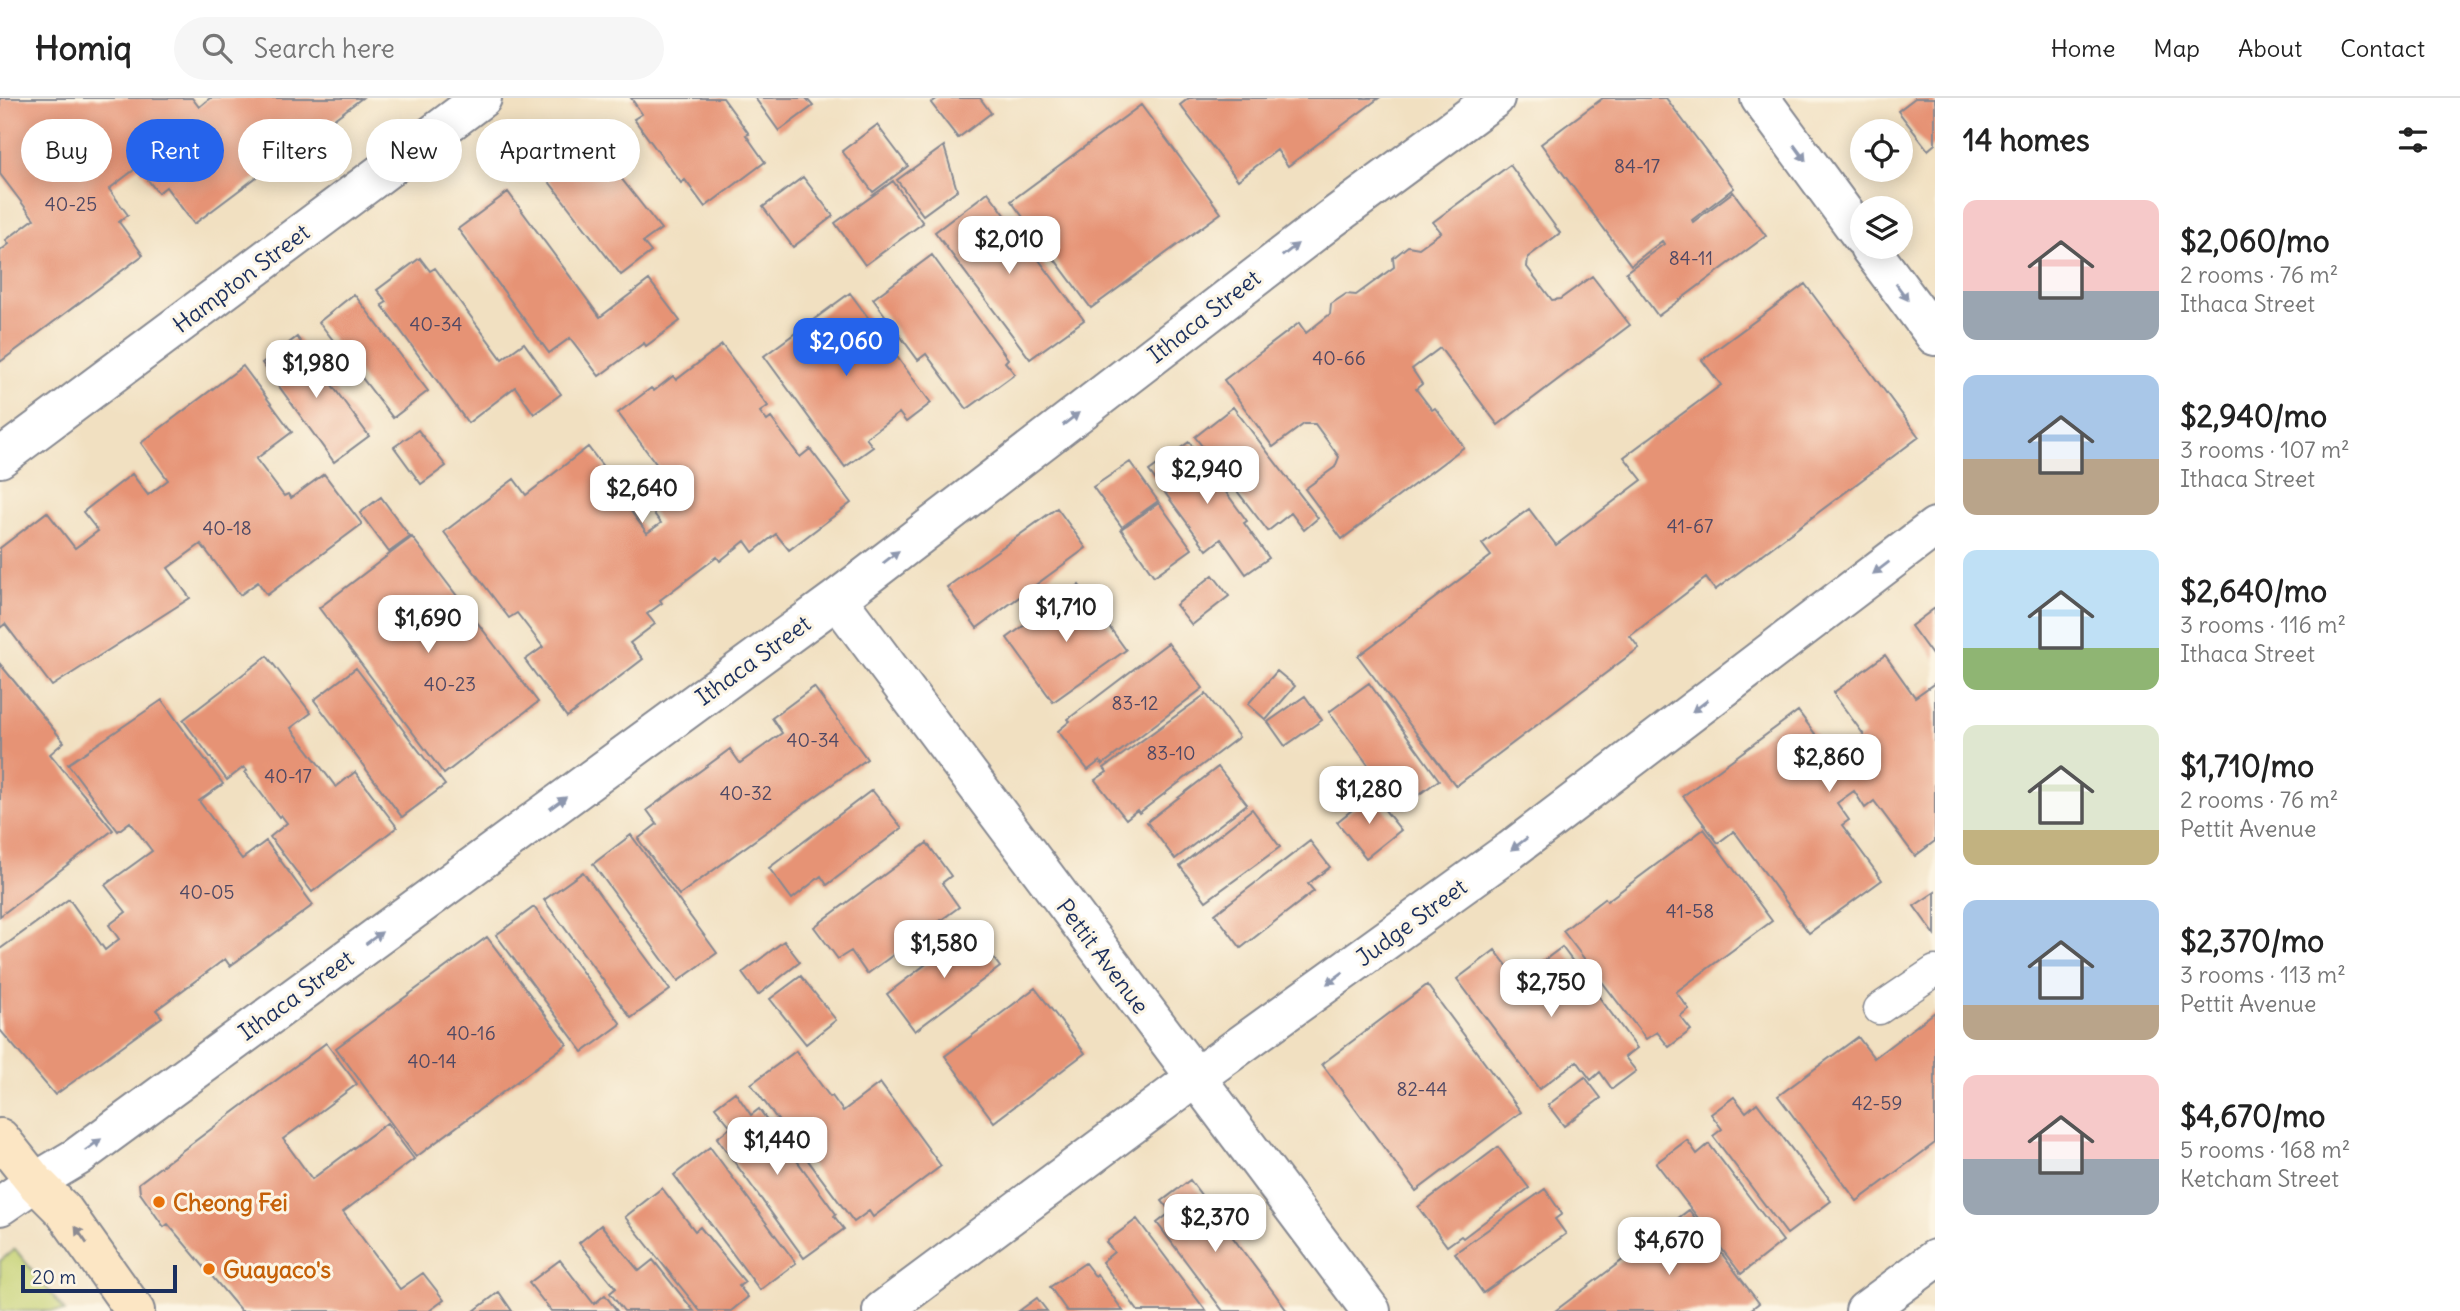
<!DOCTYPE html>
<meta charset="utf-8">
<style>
body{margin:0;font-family:Delius,sans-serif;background:#f6f6f6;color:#222;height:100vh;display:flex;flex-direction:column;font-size:26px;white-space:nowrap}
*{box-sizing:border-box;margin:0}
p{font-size:23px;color:#767676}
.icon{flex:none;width:38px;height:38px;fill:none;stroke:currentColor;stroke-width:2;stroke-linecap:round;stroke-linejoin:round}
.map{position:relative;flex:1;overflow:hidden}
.side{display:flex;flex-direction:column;background:#fff;width:525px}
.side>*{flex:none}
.hud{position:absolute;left:21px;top:21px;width:665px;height:63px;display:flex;gap:14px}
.controls{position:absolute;left:1850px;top:21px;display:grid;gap:14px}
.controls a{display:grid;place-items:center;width:63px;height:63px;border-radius:50%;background:#fff;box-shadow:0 4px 18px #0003;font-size:35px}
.scale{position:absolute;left:21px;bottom:18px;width:156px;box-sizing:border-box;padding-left:7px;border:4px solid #1b2f5e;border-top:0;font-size:19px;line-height:24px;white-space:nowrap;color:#1b2f5e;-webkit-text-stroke:5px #fcf5e5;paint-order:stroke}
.price{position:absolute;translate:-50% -60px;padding:0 16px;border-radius:14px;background:#fff;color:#222;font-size:23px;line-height:46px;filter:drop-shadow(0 2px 4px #0008)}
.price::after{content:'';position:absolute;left:50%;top:42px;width:21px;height:16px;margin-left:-10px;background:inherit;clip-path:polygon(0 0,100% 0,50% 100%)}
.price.selected{background:#2563eb;color:#fff}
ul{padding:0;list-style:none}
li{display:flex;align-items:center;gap:21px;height:175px;padding:0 28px}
li span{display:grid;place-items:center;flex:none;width:196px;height:140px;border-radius:14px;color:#555}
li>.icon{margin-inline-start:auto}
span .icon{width:84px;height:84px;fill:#fffc;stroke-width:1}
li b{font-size:30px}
h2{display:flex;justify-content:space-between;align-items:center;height:84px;padding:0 28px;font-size:30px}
.pill{padding:0 24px;border-radius:32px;background:#fff;box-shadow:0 4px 18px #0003;font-size:24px;line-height:63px}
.pill.selected{background:#2563eb;color:#fff}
header{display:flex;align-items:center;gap:42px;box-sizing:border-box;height:98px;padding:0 35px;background:#fff;border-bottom:2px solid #e0e0e0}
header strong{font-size:33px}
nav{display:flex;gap:38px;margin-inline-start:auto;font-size:24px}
.search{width:490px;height:63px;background:#f6f6f6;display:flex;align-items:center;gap:18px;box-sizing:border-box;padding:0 24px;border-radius:38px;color:#767676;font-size:26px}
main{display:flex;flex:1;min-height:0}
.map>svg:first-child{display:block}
</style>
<header>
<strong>Homiq</strong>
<div class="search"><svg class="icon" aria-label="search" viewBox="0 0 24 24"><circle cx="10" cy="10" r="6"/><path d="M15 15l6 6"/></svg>Search here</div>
<nav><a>Home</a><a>Map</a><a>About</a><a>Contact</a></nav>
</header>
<main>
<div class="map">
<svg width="1935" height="1213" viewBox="0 0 1935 1213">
<rect width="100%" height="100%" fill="#fcf5e5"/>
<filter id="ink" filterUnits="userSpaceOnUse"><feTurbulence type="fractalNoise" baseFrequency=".0143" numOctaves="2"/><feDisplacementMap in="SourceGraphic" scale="14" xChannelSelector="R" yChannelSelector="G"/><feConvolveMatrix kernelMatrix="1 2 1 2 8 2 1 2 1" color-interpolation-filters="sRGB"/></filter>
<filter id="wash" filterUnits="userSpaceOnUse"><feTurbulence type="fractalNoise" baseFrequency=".00686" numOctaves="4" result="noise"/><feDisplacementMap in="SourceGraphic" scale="28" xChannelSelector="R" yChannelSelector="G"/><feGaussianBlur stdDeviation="1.57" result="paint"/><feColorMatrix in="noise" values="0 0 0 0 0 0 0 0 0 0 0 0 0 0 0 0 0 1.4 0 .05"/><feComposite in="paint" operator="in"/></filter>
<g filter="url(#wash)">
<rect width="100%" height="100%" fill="#f1e0c1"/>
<path fill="#c4d172" stroke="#708068" stroke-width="2" d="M15,1151L65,1213H0V1163Z"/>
<g id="blocks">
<path fill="#e69374" d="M0,0H192L199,9L210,0H362L194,126L166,89L158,95L138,69L109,91L128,117L119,124L143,157L0,264V153L9,146L6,142L34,121L0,76Z
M631,0H723L749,36L746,37L765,64L705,109L685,82L681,85L634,21L642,16Z
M755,0H806L813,8L779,33Z
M938,0H980L991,15L958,40L931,5Z
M1189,0H1379L1288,68L1277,52L1238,82L1180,7Z
M1603,0H1666L1734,90L1692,122L1693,124L1733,94L1766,138L1658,218L1626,174L1664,146L1662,143L1631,167L1541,46Z
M1915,0H1935V46L1928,52L1898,13Z
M1141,7L1221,115L1091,210L1011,103Z
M877,27L908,68L873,94L842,53Z
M584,38L596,52L598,51L661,131L643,144L651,154L621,177L540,72Z
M944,48L957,92L923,117L897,82Z
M1510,67L1560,135L1528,159L1527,169L1552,202L1560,201L1592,178L1630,227L1498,327L1440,250L1412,271L1422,286L1416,291L1432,312L1435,310L1464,349L1342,441L1305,391L1335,369L1339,359L1315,326H1304L1273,349L1224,282L1299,225L1306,235L1330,216L1331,206L1346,196L1356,197L1394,169L1393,160L1408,148L1419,150L1441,134L1433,124Z
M803,79L833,118L793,149L763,109Z
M893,83L923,125L865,167L835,125Z
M508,94L600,219L649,182L680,223L646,248L644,245L599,278L570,240L549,255L458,131Z
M988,94L1084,222L1030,261L935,134Z
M932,157L1008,261L1005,264L1015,276L967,311L926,256L918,262L873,201Z
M420,160L430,173L435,170L502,261L524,245L561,296L534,316L515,289L468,325L382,207L387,204L377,192Z
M1805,186L1919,339L1715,492L1706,480L1630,538L1639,550L1456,688L1358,558L1491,458L1482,446L1529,411L1556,447L1642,382L1624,359L1721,287L1702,262Z
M850,195L931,305L906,324L899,315L882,328L866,340L873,349L845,369L764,258Z
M354,196L428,293L393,320L319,224Z
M297,239L369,338L334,364L262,265Z
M722,247L768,308L760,314L767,323L771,320L800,359L810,351L851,405L789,452L776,436L753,454L745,443L720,463L717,459L660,502L662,505L647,516L655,526L630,545L643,561L567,619L525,562L543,549L517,515L509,520L444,434L514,381L526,397L588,349L617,387L614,390L647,435L661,425L649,409L667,396L654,381L663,375L618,315L651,290L654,293L673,278L676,282Z
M243,268L292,334L256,361L284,398L288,396L291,400L324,376L362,426L267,497L258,484L240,497L201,446L168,470L190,500L52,588L5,526L0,530V450L47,414L75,450L98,433L83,414L132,376L148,397L168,382L141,345Z
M1233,309L1318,420L1304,432L1291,415L1268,433L1195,339Z
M418,332L446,368L421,386L394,349Z
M1189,344L1247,423L1244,425L1269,460L1246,476L1221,441L1207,452L1149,373Z
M1130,364L1158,403L1122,429L1093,389Z
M381,399L410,439L389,454L360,415Z
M1159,405L1192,451L1154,478L1121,431Z
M1057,410L1086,450L977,530L947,489Z
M412,439L538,604L444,676L319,510Z
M1213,477L1229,498L1192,527L1176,507Z
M1079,487L1126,552L1053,604L1007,540Z
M1935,510V561L1911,528Z
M1168,545L1203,590L1102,667L1100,663L1088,672L1058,633L1070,623L1068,621Z
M1885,557L1915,599L1935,585V743L1915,758L1874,703L1865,710L1854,693L1837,705L1849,722L1842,727L1882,782L1809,835L1734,733L1718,745L1683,698L1798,613L1833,660L1864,637L1833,595Z
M267,558L311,615L291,630L336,689L355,674L397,729L312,794L270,739L287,725L281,717L279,719L245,674L247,673L244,669L227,682L183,622Z
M0,566L64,644L50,656L113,732L0,818Z
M356,570L445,687L402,719L314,602Z
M1277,573L1295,588L1266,622L1248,606Z
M1369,585L1439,682L1400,710L1329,614Z
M814,589L867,661L679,797L638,741L657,726L647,712L730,651L740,665L782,635L772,620Z
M1206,596L1239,639L1139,715L1137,712L1126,721L1095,682L1107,674L1104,670Z
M1305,598L1322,622L1285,648L1268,624Z
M162,602L223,686L199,703L242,761L266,743L313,807L230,868L225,861L156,912L162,919L55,997L0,932V851L69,801L105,852L119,841L109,827L126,814L105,787L152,753L130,724L118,733L68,666Z
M1218,669L1247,706L1175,761L1147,724Z
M872,692L902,730L827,787L821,778L792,801L769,770Z
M1372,696L1401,732L1366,760L1337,724Z
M1252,711L1280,749L1206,803L1180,768Z
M1704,731L1772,823L1676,894L1689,911L1680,918L1691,932L1669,949L1657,934L1646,941L1563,833L1605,800L1607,803Z
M631,737L717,855L678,883L593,766Z
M1310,743L1330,769L1308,786L1314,793L1241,850L1215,816Z
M927,745L951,778L942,785L959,809L867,876L851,853L838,861L814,829Z
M583,774L670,892L631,920L544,802Z
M1935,794V837L1914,808Z
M534,809L621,926L583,954L496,837Z
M972,831L1000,869L915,933L887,896Z
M487,839L567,946L416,1059L336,950Z
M784,843L800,864L758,897L742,875Z
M1562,849L1637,950L1625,959L1636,973L1612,991L1600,974L1591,982L1577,963L1539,991L1457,881L1495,852L1518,882Z
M801,878L836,922L806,946L770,901Z
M1427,887L1521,1014L1416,1093L1322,966Z
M1035,890L1085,955L994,1024L945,958Z
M1935,914V1045L1857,1103L1778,998L1858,939L1874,960Z
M326,945L357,986L283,1041L312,1081L387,1025L414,1061L343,1114L400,1191L423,1175L444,1202L429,1213H241L168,1126L164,1129L140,1095L139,1085Z
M796,953L830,999L832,998L843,1013L880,985L941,1068L873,1119L869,1113L854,1124L751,986Z
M1585,979L1601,1000L1564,1028L1548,1007Z
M735,994L751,1017L759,1011L836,1116L834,1118L844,1131L804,1160L717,1040L731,1029L715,1009Z
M1734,999L1746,1014L1757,1005L1831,1103L1787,1136L1713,1038L1722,1031L1711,1016Z
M1687,1042L1697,1056L1709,1046L1783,1143L1741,1176L1656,1065Z
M710,1049L796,1165L760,1192L674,1077Z
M1498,1049L1529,1090L1463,1140L1461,1138L1447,1148L1418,1109Z
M1190,1082L1275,1196L1287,1213H1223L1157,1125L1171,1114L1162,1103Z
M662,1090L695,1133L700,1129L745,1184L739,1188L748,1199L731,1213H700L625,1119Z
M1545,1091L1562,1116L1555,1121L1566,1136L1483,1195L1455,1155Z
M1689,1112L1759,1205L1749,1213H1555Z
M1137,1121L1206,1213H1138L1102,1164L1114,1154L1106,1144Z
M601,1127L639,1173L653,1162L694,1213H624L610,1195L616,1190L579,1145Z
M560,1162L594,1206L605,1197L617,1213H551L529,1185Z
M1085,1165L1095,1178L1097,1176L1123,1213H1067L1050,1189Z
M499,1194L512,1213H474Z
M1037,1200L1047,1213H1019Z"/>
</g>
</g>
<g filter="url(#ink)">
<use href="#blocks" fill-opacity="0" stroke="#868890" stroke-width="2"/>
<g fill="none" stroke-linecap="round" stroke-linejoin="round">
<g stroke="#868890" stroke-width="33">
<path id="lane" d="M1879,911L1935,873"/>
</g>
<g stroke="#868890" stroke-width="42">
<path id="street" d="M1760,0L1862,139
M1869,149L1935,238
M0,360L482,0
M837,501L1371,1213
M0,1108L35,1084L77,1059L837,501L1331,121L1495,0
M882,1213L1195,980L1511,752L1935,429
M1865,1213L1935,1161"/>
</g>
<g stroke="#868890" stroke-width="42">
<path id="secondary" d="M0,1040L35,1084L64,1113L135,1213"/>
</g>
<use href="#lane" stroke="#fff" stroke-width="30"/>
<use href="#street" stroke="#fff" stroke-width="38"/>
<use href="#secondary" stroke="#fce6c4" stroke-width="38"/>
</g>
<defs><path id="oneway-solid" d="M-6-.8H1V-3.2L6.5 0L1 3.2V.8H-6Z" transform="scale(1.75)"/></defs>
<g fill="#8d97ae">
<use href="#oneway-solid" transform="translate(1800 55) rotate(54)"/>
<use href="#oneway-solid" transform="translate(1290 152) rotate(-38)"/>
<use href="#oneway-solid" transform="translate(1902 194) rotate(54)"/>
<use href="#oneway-solid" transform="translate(1071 321) rotate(-38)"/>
<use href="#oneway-solid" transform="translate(891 459) rotate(-38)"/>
<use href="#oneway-solid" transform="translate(1881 470) rotate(143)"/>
<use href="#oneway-solid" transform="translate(1700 608) rotate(143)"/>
<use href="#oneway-solid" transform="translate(558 705) rotate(-36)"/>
<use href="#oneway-solid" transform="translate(1519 746) rotate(143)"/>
<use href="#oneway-solid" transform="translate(374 840) rotate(-36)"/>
<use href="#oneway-solid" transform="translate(1335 880) rotate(144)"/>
<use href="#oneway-solid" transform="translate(93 1047) rotate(-36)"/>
</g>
<use fill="#8c8a91" href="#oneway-solid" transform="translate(81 1137) rotate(-125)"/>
</g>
<g fill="#e8710a" stroke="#fcf5e5" stroke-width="2.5">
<circle cx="159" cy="1104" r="7"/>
<circle cx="209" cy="1171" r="7"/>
</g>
<g text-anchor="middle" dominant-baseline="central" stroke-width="6" stroke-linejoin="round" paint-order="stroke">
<g font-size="19" fill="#4e4864">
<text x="1637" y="68">84-17</text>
<text x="71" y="106">40-25</text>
<text x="1691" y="160">84-11</text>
<text x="436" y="226">40-34</text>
<text x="1339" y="260">40-66</text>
<text x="1690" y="428">41-67</text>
<text x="227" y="430">40-18</text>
<text x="450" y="586">40-23</text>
<text x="1135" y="605">83-12</text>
<text x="813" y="642">40-34</text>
<text x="1171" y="655">83-10</text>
<text x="288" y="678">40-17</text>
<text x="746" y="695">40-32</text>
<text x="207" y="794">40-05</text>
<text x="1690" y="813">41-58</text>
<text x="471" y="935">40-16</text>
<text x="432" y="963">40-14</text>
<text x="1422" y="991">82-44</text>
<text x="1877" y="1005">42-59</text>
</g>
<g font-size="23" fill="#1b2f5e" stroke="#fcf5e5">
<text transform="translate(241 180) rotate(-37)">Hampton Street</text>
<text transform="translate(1204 218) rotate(-38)">Ithaca Street</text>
<text transform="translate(753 562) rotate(-36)">Ithaca Street</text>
<text transform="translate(1411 824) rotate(-36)">Judge Street</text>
<text transform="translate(1103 858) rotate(53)">Pettit Avenue</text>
<text transform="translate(296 897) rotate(-36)">Ithaca Street</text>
</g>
<g font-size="23" font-weight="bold" fill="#c56008" stroke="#fcf5e5" text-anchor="start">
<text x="173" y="1104">Cheong Fei</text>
<text x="223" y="1171">Guayaco's</text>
</g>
</g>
</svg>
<div class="controls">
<a><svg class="icon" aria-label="locate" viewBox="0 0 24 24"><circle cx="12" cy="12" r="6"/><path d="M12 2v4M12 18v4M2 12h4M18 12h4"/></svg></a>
<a><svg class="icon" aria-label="layers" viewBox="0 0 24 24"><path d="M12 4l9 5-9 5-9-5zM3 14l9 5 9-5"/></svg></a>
</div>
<div class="scale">20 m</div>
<b class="price" style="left:1009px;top:178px">$2,010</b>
<b class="price selected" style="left:846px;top:280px">$2,060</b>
<b class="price" style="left:316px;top:302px">$1,980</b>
<b class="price" style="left:1207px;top:408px">$2,940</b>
<b class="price" style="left:642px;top:427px">$2,640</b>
<b class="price" style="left:1066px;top:546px">$1,710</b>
<b class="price" style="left:428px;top:557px">$1,690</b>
<b class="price" style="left:1829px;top:696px">$2,860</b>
<b class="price" style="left:1369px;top:728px">$1,280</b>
<b class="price" style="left:944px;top:882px">$1,580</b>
<b class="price" style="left:1551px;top:921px">$2,750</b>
<b class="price" style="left:777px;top:1079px">$1,440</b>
<b class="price" style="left:1215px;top:1156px">$2,370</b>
<b class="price" style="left:1669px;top:1179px">$4,670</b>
<div class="hud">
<a class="pill">Buy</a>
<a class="pill selected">Rent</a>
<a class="pill">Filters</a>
<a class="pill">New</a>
<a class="pill">Apartment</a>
</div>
</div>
<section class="side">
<h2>14 homes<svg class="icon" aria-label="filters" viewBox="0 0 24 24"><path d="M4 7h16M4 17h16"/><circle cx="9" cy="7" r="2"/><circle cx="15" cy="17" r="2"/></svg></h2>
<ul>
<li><span style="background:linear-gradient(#f6c9c9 65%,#9aa5b1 0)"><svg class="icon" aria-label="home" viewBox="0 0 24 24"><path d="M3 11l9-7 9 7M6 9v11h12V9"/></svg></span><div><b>$2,060/mo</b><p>2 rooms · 76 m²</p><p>Ithaca Street</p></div></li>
<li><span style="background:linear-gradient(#a9c7e8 60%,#b9a48a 0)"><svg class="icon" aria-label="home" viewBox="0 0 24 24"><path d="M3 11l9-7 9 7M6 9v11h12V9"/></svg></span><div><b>$2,940/mo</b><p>3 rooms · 107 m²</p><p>Ithaca Street</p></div></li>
<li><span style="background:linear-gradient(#bfe0f5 70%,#8fb573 0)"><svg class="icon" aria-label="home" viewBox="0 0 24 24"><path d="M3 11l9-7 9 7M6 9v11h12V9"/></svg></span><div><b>$2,640/mo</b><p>3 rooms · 116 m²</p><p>Ithaca Street</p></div></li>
<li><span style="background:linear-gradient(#dfe7d0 75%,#c2b280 0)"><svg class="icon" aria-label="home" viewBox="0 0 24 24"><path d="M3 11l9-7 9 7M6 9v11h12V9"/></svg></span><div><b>$1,710/mo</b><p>2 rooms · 76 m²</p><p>Pettit Avenue</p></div></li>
<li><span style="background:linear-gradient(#a9c7e8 75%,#b9a48a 0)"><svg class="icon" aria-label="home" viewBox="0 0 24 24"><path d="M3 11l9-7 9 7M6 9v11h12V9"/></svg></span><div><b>$2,370/mo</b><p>3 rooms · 113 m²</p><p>Pettit Avenue</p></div></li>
<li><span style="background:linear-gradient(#f6c9c9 60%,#9aa5b1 0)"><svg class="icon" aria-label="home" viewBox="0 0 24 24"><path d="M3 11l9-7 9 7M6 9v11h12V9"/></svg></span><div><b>$4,670/mo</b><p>5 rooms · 168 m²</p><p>Ketcham Street</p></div></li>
</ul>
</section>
</main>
